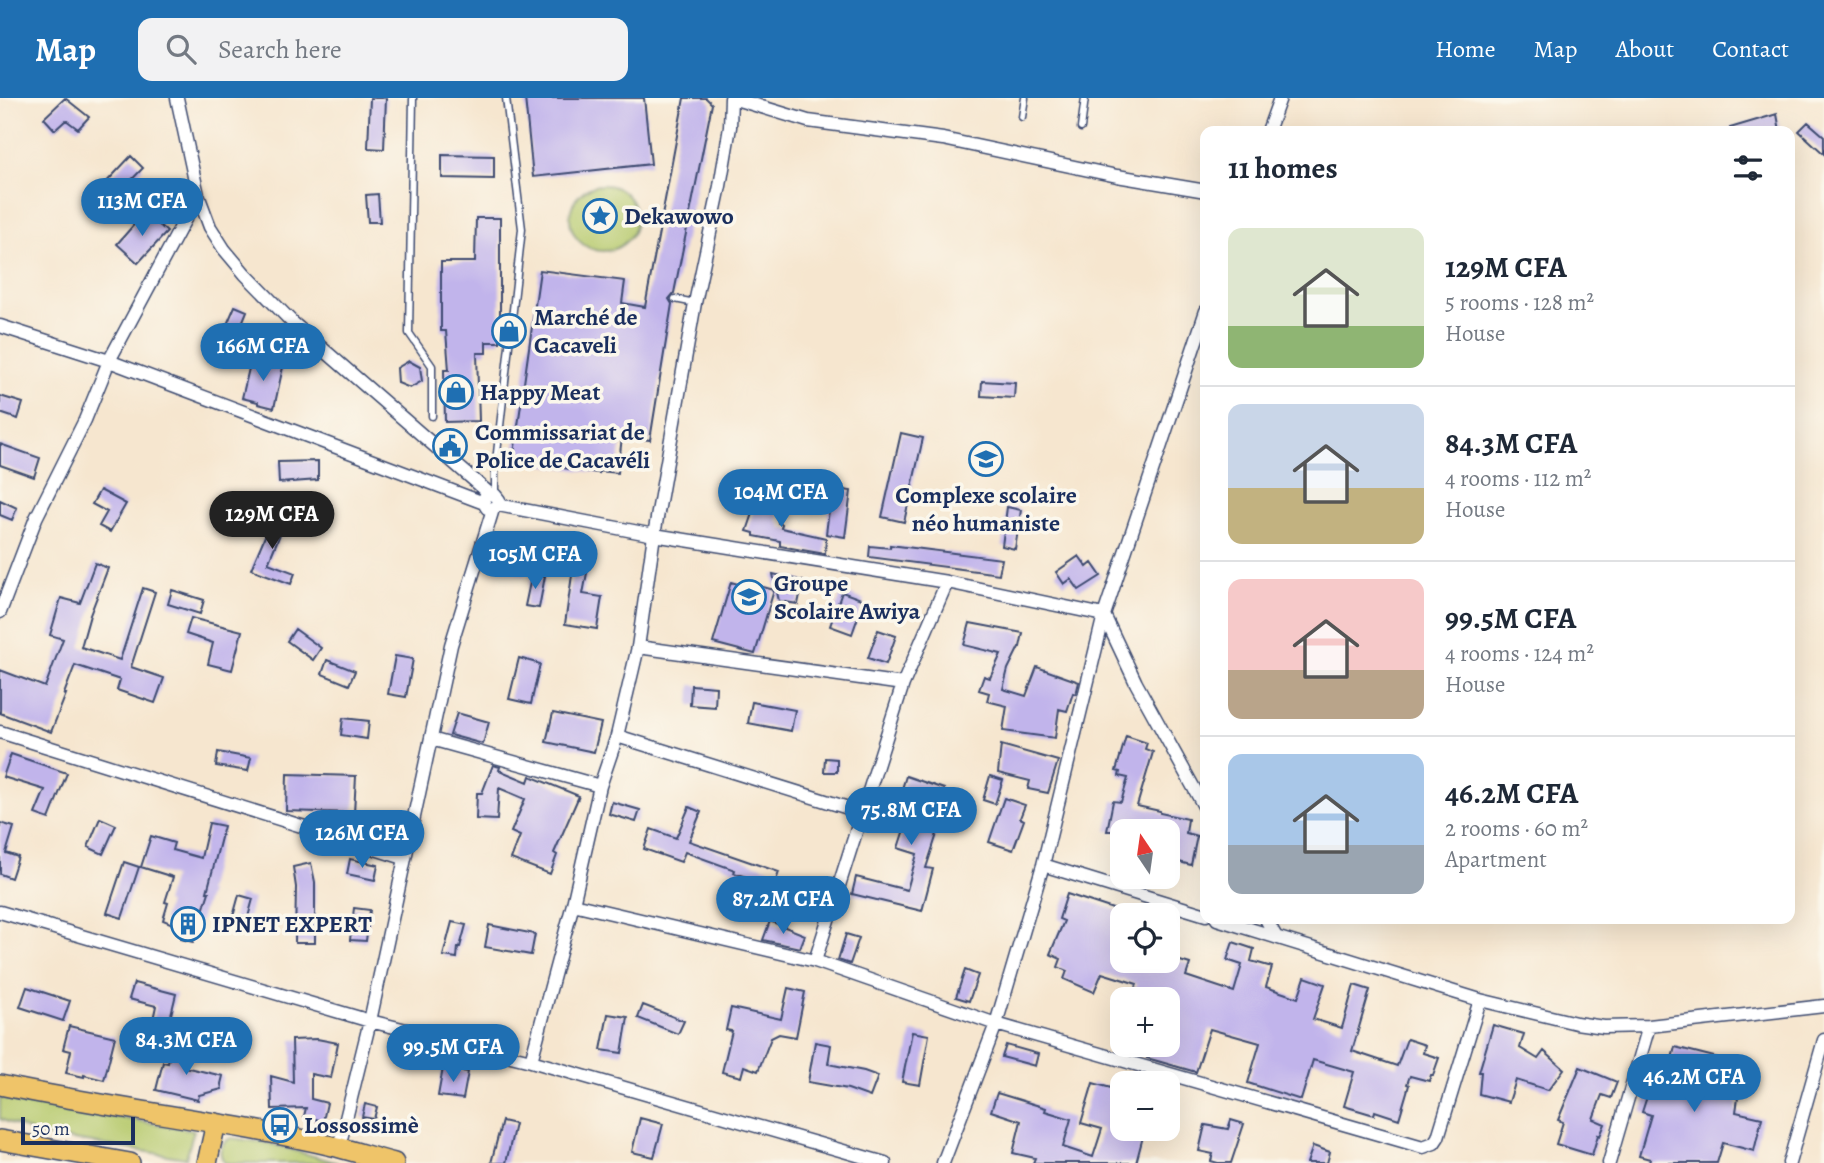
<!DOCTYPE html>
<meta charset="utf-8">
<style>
body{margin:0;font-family:Alegreya,serif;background:#f2f2f3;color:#1f2937;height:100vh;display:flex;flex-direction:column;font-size:26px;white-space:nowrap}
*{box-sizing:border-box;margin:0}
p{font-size:23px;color:#747a83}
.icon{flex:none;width:38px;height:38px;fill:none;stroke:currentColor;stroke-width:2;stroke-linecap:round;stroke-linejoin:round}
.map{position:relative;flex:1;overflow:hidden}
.details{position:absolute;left:1200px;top:28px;width:595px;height:798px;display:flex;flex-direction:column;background:#fff;border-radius:14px;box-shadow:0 7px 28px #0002}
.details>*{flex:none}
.needle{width:46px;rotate:347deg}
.fabs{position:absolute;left:1110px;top:721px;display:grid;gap:14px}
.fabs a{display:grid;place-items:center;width:70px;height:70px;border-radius:14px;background:#fff;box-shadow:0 7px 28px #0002;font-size:35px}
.scale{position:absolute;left:21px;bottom:18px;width:114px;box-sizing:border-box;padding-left:7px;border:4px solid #1b2f5e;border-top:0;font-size:19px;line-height:24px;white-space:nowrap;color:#1b2f5e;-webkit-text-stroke:5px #fbf7ec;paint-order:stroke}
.price{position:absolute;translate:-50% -60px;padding:0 16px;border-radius:24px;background:#1f6fb2;color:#fff;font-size:23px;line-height:46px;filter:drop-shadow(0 2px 4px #0008)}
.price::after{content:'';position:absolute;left:50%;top:42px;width:21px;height:16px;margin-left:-10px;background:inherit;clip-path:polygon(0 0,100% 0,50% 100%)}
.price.active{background:#222;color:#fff}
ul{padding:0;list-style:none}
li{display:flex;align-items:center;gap:21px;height:175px;padding:0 28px}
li+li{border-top:2px solid #e0e1e3}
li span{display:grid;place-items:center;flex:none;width:196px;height:140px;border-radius:14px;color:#555}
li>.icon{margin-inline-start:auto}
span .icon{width:84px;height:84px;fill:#fffc;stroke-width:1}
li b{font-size:30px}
h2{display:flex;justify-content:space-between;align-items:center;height:84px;padding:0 28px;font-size:30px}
header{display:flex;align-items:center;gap:42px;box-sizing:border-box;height:98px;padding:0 35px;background:#1f6fb2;color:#fff}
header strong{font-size:33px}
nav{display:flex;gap:38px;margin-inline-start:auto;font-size:24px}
.search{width:490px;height:63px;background:#f2f2f3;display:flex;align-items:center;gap:18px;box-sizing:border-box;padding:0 24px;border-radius:14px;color:#747a83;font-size:26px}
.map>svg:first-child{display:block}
</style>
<header>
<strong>Map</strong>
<div class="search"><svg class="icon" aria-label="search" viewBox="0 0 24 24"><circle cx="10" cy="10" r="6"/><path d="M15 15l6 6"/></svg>Search here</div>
<nav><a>Home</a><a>Map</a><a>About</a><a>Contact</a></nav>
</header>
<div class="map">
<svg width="1824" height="1065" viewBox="0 0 1824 1065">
<rect width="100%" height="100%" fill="#fbf7ec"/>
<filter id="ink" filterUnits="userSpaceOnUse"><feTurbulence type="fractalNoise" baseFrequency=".0143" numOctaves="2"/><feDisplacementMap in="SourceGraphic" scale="14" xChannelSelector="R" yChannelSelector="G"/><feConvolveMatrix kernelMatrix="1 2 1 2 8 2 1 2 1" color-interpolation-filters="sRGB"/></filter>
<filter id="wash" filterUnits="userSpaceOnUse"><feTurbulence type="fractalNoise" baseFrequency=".00686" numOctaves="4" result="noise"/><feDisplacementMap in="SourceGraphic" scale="28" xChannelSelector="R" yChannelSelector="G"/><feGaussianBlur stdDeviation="1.57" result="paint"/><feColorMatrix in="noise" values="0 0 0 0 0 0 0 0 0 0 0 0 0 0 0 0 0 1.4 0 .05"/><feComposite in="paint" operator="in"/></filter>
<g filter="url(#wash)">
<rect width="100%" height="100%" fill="#f6e6cf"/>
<path fill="#b6c96c" stroke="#687c65" stroke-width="2" d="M570 120a33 33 0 1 1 66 0a33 33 0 1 1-66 0Z
M0,1000L194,1032L186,1060L48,1038L38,1036L0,1021Z
M231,1040L268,1045L338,1065H225C217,1055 220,1046 231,1040Z"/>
<g id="blocks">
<path fill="#c1b4eb" d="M65,0L89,19L78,31L66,22L55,32L44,20Z
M370,0H386L384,51L368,50Z
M525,0H644L651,66L533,79Z
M684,0H706L712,6L674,195L669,201L672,206L650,342L622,338L618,375L599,373V375L513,363L540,172L625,183L622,205L645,209Z
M1777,16L1780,33H1730V30Z
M1808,24L1824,38V56L1799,33Z
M442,57L494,58V81L442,80Z
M131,58L143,70L119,95L115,91L93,115L85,107Z
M378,96L380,124H368L366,97Z
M145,114L167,134L138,165L117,146Z
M476,120H500V244H486V255H477L479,323L445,324L444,272H449L446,233H441V164H475Z
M235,208L247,213L232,250L219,245Z
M251,262L283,269L274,310L258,306V304L242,300Z
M409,263L420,269L422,283L410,290L398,285L397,270Z
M982,283L1015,285L1014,300L981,298Z
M0,298L23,305L18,321L0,315Z
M901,335L923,340L904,424L882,419Z
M0,346L40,360L34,379L0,367Z
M318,363V382L279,385L278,364Z
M822,389L851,393L845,439L826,436L829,412L818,409Z
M100,392L126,406L110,434L99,428L107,414L92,406Z
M759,398L777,401L778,425L782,426L781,430L826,440L825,456L780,448V443L754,438V435L747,433Z
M0,402L17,410L12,422L0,417Z
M1007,409L1021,412L1015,451L1002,448Z
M276,412L288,417L268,465L295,475L291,486L251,471Z
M502,438L534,448L524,478L493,468Z
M890,447L1002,461L999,476L869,459L870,448L890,450Z
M575,456L590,459L583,496L602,499L597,531L565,526Z
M1079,458L1087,469L1092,465L1101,478L1079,492L1071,481L1064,486L1056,474Z
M95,465L108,470L90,517L81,549L120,562L143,490L155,494L131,569L164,580L155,605L117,592L120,582L75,567L64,596H66L51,634L0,615V572L45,589L63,541L50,537L61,500L80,505Z
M532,475L545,478L539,510L525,508Z
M773,476L803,483L798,506L779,503Z
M731,484L755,491L756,487L774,492L755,556L713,545Z
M172,492L204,502L200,516L168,506Z
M842,494L864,502L852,536L830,528Z
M191,520L242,533L232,572L208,566L213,545L186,536Z
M970,525L1023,535L1020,549H1019L1008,571L1003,591L1026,598L1037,569L1079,584L1076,596L1073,595L1067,613L1059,611L1055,640L1003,633L1007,608L987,603L989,595L979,592L984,578L990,580L1001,556L964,547Z
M295,531L321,550L313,562L287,543Z
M878,532L896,538L886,566L868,560Z
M395,558L413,561L406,599L388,596Z
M519,560L540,566L531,606L509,601Z
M327,562L355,573L349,587L322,576Z
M691,587L716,589L715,609L690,607Z
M752,604L795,612L791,633L748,625Z
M457,615L489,624L483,646L450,637Z
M553,615L601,625L594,654L546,644Z
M343,620L369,623L367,641L341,637Z
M1126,638L1147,645L1145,651L1153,654L1137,708L1160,713V715L1188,721L1186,735L1197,738L1191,767L1167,761L1171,746H1167V733H1107L1113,703L1121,704L1128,680L1119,678L1120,674L1116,673Z
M1001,647L1058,663L1048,695L1028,691L1030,683L998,675Z
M218,654L251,660L248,673L216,668Z
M11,656L67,675L49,721L35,716L45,692L3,679Z
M825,660L837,661V674H824Z
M493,667L500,669L499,672L528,684L530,678L579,698L554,755L557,757L550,776L511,761L520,738L511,734L525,701L499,690L497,722L476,721L477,695H482Z
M287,676L356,678L354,715L286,713Z
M906,678L944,691L930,734L937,736L926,770L933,771L922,813L852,796L856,779L907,792L917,756L898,750L911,710L897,707Z
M990,678L1003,682L995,706L983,702Z
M1004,700L1025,707L1020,720L1024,722L1013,752L989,744Z
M612,704L640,712L636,724L609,716Z
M689,709L701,714L689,743L779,774L774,788L734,775L735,772L685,754L681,764L644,751L651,731L676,740Z
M100,720L116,727L103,756L88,749Z
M0,725L14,729L6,755L18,759L11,780L0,776Z
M209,725L224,728L207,794H209L193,844L181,841L185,831L163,822L168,805L165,804L173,779L141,769L151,738L174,745L172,752L201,760Z
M350,761L378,767L375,782L347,776Z
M124,764L139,769L122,820L107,815Z
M311,765L315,784V845H295L296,789L293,769Z
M1067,796L1122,814V863H1167V859L1190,866L1186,878L1234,894L1242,867L1227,862L1233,844L1254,851L1251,863L1272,869L1266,889L1298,900L1305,879L1325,886L1313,921L1342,930L1354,887L1370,892L1352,953L1397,968L1407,941L1425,947L1423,955L1439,960L1433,977H1431L1429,983L1410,978L1407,986L1409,987L1399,1021L1375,1013L1374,1017L1344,1008L1354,974L1313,962L1301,1002L1248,985L1260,945L1210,931L1196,974L1147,960L1150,947H1167V901H1147L1134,897L1137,886L1102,875L1094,894L1064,881L1067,873L1058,869L1061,861L1050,856L1064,823L1059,821Z
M239,797L253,801L245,830L231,826Z
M354,810L370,812L366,843L350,842Z
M770,823L805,837L800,850L763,842Z
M452,824L466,827L460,849H458L457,860L443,858Z
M489,827L535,836L531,857L485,849Z
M846,836L859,840L850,866L838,862Z
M965,872L978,877L969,903L956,899Z
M134,885L176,896L168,929L152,926L156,908L129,901Z
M27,889L70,903L63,923L20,909Z
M788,890L805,894L796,939L779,936L771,940L758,973L744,968L741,979L722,974L732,933L726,932L731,910L781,921Z
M643,907L684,923L678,936L638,920Z
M608,916L628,919L622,955L601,952Z
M1493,927L1524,936L1520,950L1538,961L1544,953L1564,971L1548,992L1516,982L1509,1004L1479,996L1481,974H1479Z
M69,928L115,939L104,982L84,977V979L66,975L71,953L63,951Z
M912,934L929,937L920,987L902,984Z
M317,941L338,945L331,980L311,976V1001L327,1005L323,1023L304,1018L306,1010L272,1011L271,978L293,984L292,942Z
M815,944L831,947L828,966L864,973L878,978L870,999L848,991L808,984Z
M171,946L188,949L184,969L223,978L221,986L222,991L199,997L198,1002L156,992L163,964L168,965Z
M1006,947L1038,956L1035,968L1002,959Z
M1675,949L1722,961L1714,992L1738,1000L1736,1014L1762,1020L1754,1053L1723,1045L1717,1065H1649L1650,1061L1639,1058L1651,1017L1642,1014L1654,977L1667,980Z
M1580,969L1617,984L1611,1000L1602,997L1593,1021L1605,1026L1600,1038L1598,1037L1592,1057L1556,1046L1563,1024L1558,1022Z
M443,970L468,974L463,1001L438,998Z
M1093,985L1111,990L1112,987L1122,990V1031H1145L1136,1065H1033L1035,1060L1013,1055L1021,1023L991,1013L997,995L1046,1010L1045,1013L1071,1021L1063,1049L1093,1059L1102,1031L1081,1025Z
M365,1006L377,1009L374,1021L362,1019Z
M640,1020L663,1026L654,1059L632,1054Z
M1231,1022L1244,1026L1231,1065H1218L1211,1063L1213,1056L1199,1053L1205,1027L1228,1031Z
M502,1023L515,1026L506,1065H491Z
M1313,1048L1330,1054L1327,1065H1307Z"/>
</g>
</g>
<g filter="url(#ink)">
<use href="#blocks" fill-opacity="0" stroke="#3c4a6f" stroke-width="2"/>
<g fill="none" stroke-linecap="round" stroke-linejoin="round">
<g stroke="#3c4a6f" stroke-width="9">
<path id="lane" d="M413,0L409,235L432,268V318
M1022,19L1025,0
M1081,30L1085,0
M675,201L695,205
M495,397V373L522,131L506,0"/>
</g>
<g stroke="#3c4a6f" stroke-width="15">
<path id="street" d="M177,0L198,97L210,129L224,151L245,176L293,225L490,396L495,397L499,402L498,407L493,411L487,410L484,405L485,399L490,396
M732,0L808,23L943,41L1117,78L1206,93
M1268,33L1280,0
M0,228L109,263L484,405
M498,407L654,437L947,484L1104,517
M0,514L36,420L85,322L109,263L198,97
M1104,517L1136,585L1206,712
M638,549L903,586
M0,634L404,760
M617,638L861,714
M431,641L600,688
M1043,767L1206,817
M573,806L815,863L996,926L1423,1049L1434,1045L1438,1039L1480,902
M0,814L370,923L531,963L885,1065
M1217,821L1480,902L1576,925L1604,929L1649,928L1824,908
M1266,821L1276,839
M815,863L903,586L947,484
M531,963L573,806L600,688L617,638L638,549L654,437L695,205L720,88L730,29L731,0
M339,1049L370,923L451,547L493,411
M943,1065L996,926L1043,767L1104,517L1206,213
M1609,1065L1649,928
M1789,1065L1824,942"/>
</g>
<g stroke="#3c4a6f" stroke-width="22">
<path id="primary" d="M0,987C112,1011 226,1023 337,1049C356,1054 375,1060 394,1065
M0,1042L130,1065
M207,1065L216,1025"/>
</g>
<use href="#lane" stroke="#fff" stroke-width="6"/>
<use href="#street" stroke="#fff" stroke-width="12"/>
<use href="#primary" stroke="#efc469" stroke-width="19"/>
</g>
</g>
<defs>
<g id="sight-ring" transform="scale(1.75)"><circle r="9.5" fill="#fbf7ec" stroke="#1f6fb2" stroke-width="1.5"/><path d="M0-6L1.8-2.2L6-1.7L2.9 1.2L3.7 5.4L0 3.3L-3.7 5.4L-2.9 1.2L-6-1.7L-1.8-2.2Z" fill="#1f6fb2"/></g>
<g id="shop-ring" transform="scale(1.75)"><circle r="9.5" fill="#fbf7ec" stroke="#1f6fb2" stroke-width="1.5"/><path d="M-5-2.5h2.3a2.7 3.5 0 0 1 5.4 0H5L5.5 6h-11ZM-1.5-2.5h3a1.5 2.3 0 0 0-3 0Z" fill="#1f6fb2"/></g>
<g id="civic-ring" transform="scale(1.75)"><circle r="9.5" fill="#fbf7ec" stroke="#1f6fb2" stroke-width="1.5"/><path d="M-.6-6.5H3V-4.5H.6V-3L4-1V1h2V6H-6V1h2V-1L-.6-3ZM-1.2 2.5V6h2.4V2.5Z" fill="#1f6fb2"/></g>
<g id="school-ring" transform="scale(1.75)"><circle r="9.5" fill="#fbf7ec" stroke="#1f6fb2" stroke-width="1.5"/><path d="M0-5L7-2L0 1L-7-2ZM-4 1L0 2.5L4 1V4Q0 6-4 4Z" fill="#1f6fb2"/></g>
<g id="building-ring" transform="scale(1.75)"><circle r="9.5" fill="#fbf7ec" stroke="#1f6fb2" stroke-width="1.5"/><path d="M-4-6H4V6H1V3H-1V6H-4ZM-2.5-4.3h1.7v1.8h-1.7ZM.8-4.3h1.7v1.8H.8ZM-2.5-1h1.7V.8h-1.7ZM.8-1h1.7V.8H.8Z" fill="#1f6fb2"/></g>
<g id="bus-ring" transform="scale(1.75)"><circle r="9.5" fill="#fbf7ec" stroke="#1f6fb2" stroke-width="1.5"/><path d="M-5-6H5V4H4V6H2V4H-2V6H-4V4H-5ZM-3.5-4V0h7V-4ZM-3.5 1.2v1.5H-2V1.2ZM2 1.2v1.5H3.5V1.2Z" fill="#1f6fb2"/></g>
</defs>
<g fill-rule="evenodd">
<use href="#sight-ring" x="600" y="118"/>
<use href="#shop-ring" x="509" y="233"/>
<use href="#shop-ring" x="456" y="294"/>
<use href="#civic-ring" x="450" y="348"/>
<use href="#school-ring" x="986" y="361"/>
<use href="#school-ring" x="749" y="499"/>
<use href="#building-ring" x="188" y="826"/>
<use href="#bus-ring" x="280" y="1027"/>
</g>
<g text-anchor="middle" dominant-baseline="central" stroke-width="7" stroke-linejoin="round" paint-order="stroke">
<g font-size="24" font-weight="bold" fill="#1b2f5e" stroke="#fbf7ec" text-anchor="start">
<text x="624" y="118">Dekawowo</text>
<text x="534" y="219">Marché de<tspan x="534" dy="28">Cacaveli</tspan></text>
<text x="480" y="294">Happy Meat</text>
<text x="475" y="334">Commissariat de<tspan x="475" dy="28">Police de Cacavéli</tspan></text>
<text x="986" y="397" text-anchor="middle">Complexe scolaire<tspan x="986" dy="28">néo humaniste</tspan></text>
<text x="774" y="485">Groupe<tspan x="774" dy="28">Scolaire Awiya</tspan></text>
<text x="212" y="826">IPNET EXPERT</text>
<text x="304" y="1027">Lossossimè</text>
</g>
</g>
</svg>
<div class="fabs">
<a><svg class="needle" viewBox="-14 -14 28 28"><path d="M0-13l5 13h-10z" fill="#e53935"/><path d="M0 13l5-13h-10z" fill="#747a83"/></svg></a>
<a><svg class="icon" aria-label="locate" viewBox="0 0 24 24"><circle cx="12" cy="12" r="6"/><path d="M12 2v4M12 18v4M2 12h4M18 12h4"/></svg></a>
<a>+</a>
<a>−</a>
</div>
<div class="scale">50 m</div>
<b class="price" style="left:142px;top:140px">113M CFA</b>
<b class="price" style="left:263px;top:285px">166M CFA</b>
<b class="price" style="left:781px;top:431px">104M CFA</b>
<b class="price active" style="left:272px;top:453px">129M CFA</b>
<b class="price" style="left:535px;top:493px">105M CFA</b>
<b class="price" style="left:911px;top:749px">75.8M CFA</b>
<b class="price" style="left:362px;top:772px">126M CFA</b>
<b class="price" style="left:783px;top:838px">87.2M CFA</b>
<b class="price" style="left:186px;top:979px">84.3M CFA</b>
<b class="price" style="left:453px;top:986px">99.5M CFA</b>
<b class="price" style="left:1694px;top:1016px">46.2M CFA</b>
<section class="details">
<h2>11 homes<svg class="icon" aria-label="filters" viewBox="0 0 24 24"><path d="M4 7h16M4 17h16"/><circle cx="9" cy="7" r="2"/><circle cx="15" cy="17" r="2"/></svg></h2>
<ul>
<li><span style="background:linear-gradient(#dfe7d0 70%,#8fb573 0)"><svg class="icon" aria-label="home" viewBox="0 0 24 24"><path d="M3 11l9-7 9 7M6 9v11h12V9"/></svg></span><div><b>129M CFA</b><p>5 rooms · 128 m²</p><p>House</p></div></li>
<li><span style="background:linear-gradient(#c9d6e8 60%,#c2b280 0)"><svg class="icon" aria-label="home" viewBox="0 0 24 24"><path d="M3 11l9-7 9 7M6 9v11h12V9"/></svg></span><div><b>84.3M CFA</b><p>4 rooms · 112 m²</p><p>House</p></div></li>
<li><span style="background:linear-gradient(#f6c9c9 65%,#b9a48a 0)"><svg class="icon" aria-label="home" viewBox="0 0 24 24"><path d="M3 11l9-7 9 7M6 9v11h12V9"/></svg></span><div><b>99.5M CFA</b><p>4 rooms · 124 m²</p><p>House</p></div></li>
<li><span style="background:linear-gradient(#a9c7e8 65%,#9aa5b1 0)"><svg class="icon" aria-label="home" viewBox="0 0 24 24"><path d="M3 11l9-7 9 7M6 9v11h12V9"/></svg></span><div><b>46.2M CFA</b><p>2 rooms · 60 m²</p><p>Apartment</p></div></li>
</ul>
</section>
</div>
